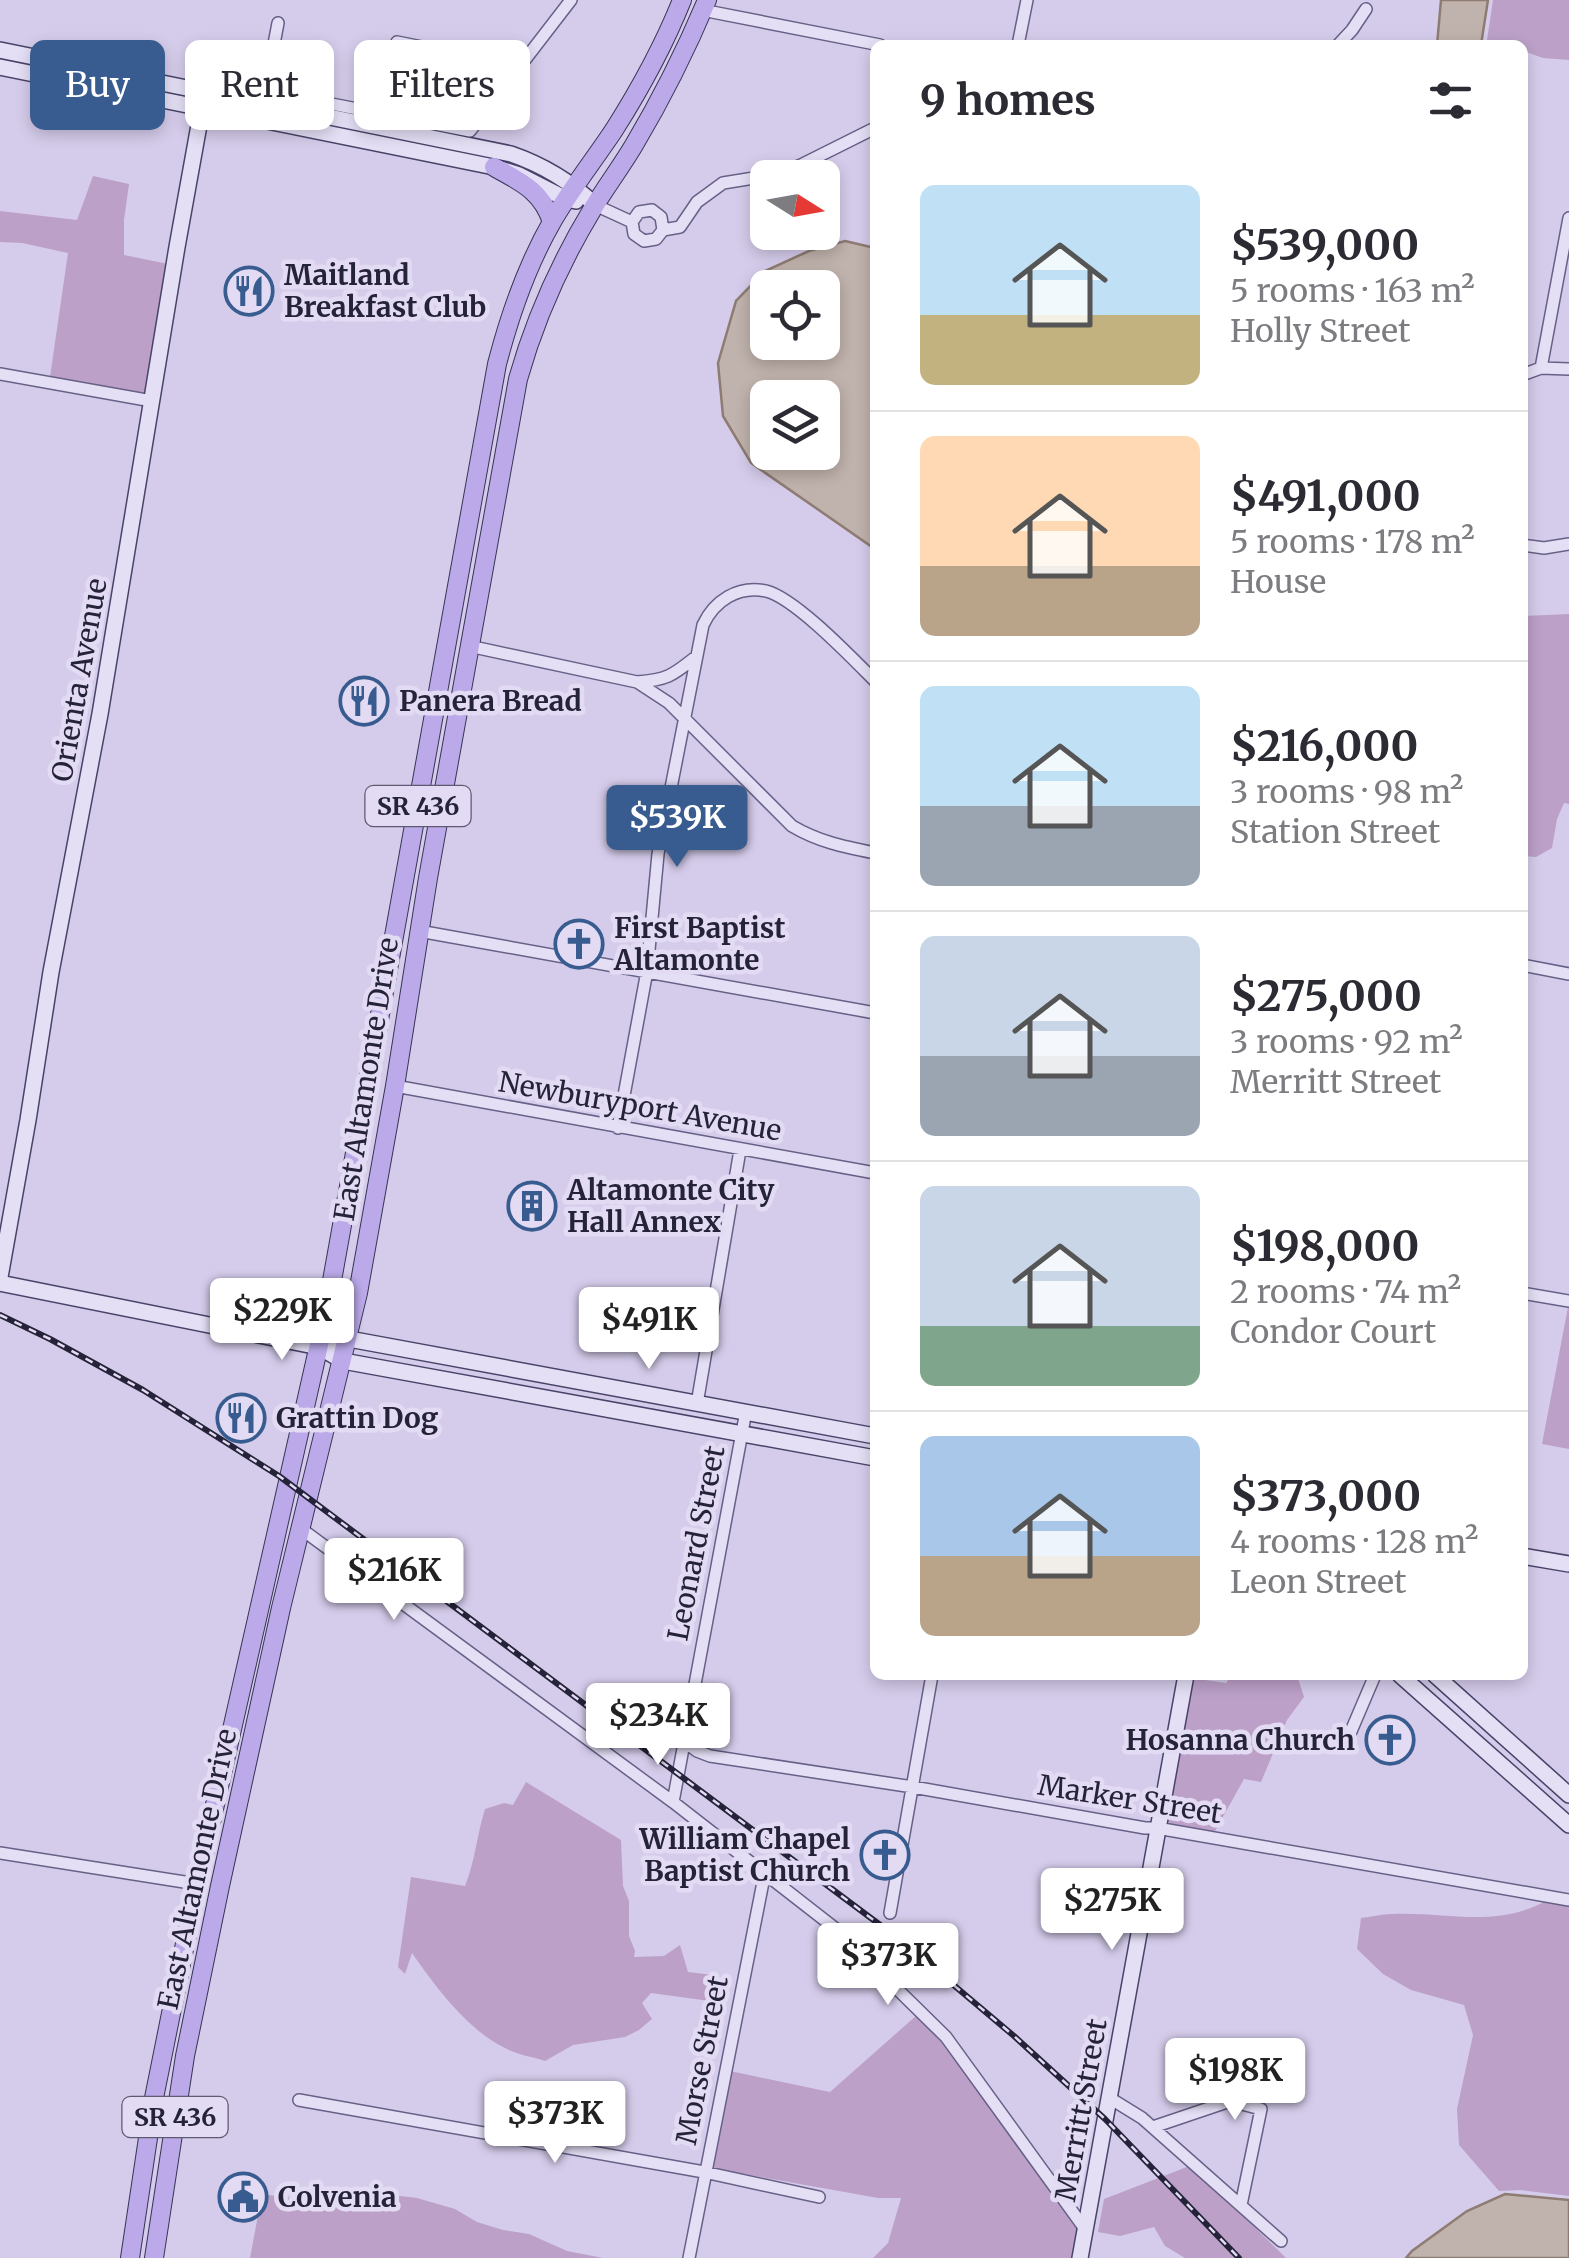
<!DOCTYPE html>
<meta charset="utf-8">
<style>
body{margin:0;font-family:Merriweather,serif;background:#f7f7f7;color:#2b2b33;height:100vh;display:flex;flex-direction:column;font-size:38px;white-space:nowrap}
*{box-sizing:border-box;margin:0}
p{font-size:32px;color:#7c7c81}
.icon{flex:none;width:55px;height:55px;fill:none;stroke:currentColor;stroke-width:2;stroke-linecap:round;stroke-linejoin:round}
.map{position:relative;flex:1;overflow:hidden}
.side{position:absolute;left:870px;top:40px;width:658px;height:1640px;display:flex;flex-direction:column;background:#fff;border-radius:15px;box-shadow:0 5px 15px #0003}
.side>*{flex:none}
.hud{position:absolute;left:30px;top:40px;width:690px;height:90px;display:flex;gap:20px}
.needle{width:65px;rotate:101deg}
.tools{position:absolute;left:750px;top:160px;display:grid;gap:20px}
.tools a{display:grid;place-items:center;width:90px;height:90px;border-radius:15px;background:#fff;box-shadow:0 5px 15px #0003;font-size:50px}
.price{position:absolute;translate:-50% -85px;padding:0 22px;border-radius:10px;background:#fff;color:#222;font-size:32px;line-height:65px;filter:drop-shadow(0 2px 5px #0008)}
.price::after{content:'';position:absolute;left:50%;top:60px;width:30px;height:22px;margin-left:-15px;background:inherit;clip-path:polygon(0 0,100% 0,50% 100%)}
.price.selected{background:#385c8f;color:#fff}
ul{padding:0;list-style:none}
li{display:flex;align-items:center;gap:30px;height:250px;padding:0 50px}
li+li{border-top:2px solid #e1e1e2}
li span{display:grid;place-items:center;flex:none;width:280px;height:200px;border-radius:15px;color:#555}
li>.icon{margin-inline-start:auto}
span .icon{width:120px;height:120px;fill:#fffc;stroke-width:1}
li b{font-size:42px}
h2{display:flex;justify-content:space-between;align-items:center;height:120px;padding:0 50px;font-size:42px}
.chip{padding:0 35px;border-radius:15px;background:#fff;box-shadow:0 5px 15px #0003;font-size:35px;line-height:90px}
.chip.selected{background:#385c8f;color:#fff}
.map>svg:first-child{display:block}
</style>
<div class="map">
<svg width="1569" height="2258" viewBox="0 0 1569 2258">
<rect width="100%" height="100%" fill="#d5cceb"/>
<path fill="#bca0c8" d="M1493,0H1569V60L1543,58L1523,51L1522,45H1503L1487,40Z
M93,176L129,184L124,220V255L168,264L147,395L50,377L68,253L22,243L0,242V211L77,220Z
M1569,614V804L1564,803L1557,819L1552,848L1536,857L1523,856V616Z
M1568,1307H1569V1449L1542,1444Z
M1232,1675H1297L1304,1697L1287,1720L1261,1782L1244,1779L1214,1833C1197,1831 1177,1831 1165,1819L1191,1678L1226,1683Z
M526,1782L621,1840L623,1886L629,1901V1936L635,1951L634,1957L664,1956L680,1945L688,1972L713,1975L724,1988L722,1999L717,2002L651,1993L642,2003L652,2019L639,2030L625,2037L573,2045L545,2061C533,2057 518,2055 507,2049C469,2032 435,1986 412,1953L405,1974L398,1967L411,1877L465,1886C475,1862 477,1834 485,1809L504,1803L513,1805Z
M1546,1901L1569,1905V2196L1520,2190L1499,2191L1459,2145L1457,2109L1473,2035L1464,2005L1411,1990L1383,1974L1357,1949L1361,1918C1371,1917 1382,1914 1392,1914C1445,1911 1494,1929 1546,1901Z
M917,2015L941,2040L1078,2228L1072,2258H873L888,2243L901,2198H878L711,2168L730,2071L830,2092Z
M1192,2165L1286,2258H1185L1165,2246L1154,2227L1120,2236L1098,2232L1104,2199Z
M367,2192L417,2198L455,2209L477,2222L503,2230L529,2234L567,2251L603,2258H250L262,2194L340,2205Z"/>
<path fill="#c0b2ac" stroke="#8e7c73" stroke-width="2.5" fill-rule="evenodd" d="M1441,0H1488L1481,45H1437Z
M845,241L875,248V549L751,463L723,416L718,363L736,301L765,271L809,251ZM768,288H822V342H768ZM768,398H822V452H768Z
M1505,2194L1569,2200V2258H1406L1412,2251L1467,2211Z"/>
<g fill="none" stroke-linecap="round" stroke-linejoin="round">
<g stroke="#666186" stroke-width="14">
<path id="street" d="M702,10L880,45
M278,23L265,91L470,131L571,0
M1018,45L1027,0
M1338,45L1352,30L1366,9
M391,119L386,104L397,42L422,47L407,109L392,116
M595,205L632,222L634,234L644,241L656,239L663,230L661,217L652,210L639,212L632,222
M663,230L680,227L697,202L723,183L772,175L799,166L875,128
M1541,368L1569,218
M0,374L152,401
M1522,375L1541,368L1569,369
M1522,545L1544,548L1569,544
M469,646L637,682L669,703L792,826C819,842 845,847 875,853
M637,682C668,680 673,675 697,656
M419,931L875,1013
M1522,965L1569,974
M395,1086L875,1173
M618,1128L647,971L658,854L703,625C714,601 738,585 766,591C795,598 853,659 875,681
M1522,1293L1569,1301
M697,1404L740,1150
M300,1528L673,1802L836,1929L946,2037L1085,2229
M1349,1736L1375,1675
M685,1742L697,1751L710,1756L913,1787L1145,1828H1157L1569,1900
M673,1802L746,1411
M0,1853L197,1884
M890,1913L932,1675
M1108,2097L1142,2118L1281,2241
M299,2100L704,2172L819,2197
M1153,2127L1230,2101L1261,2109L1241,2205
M689,2258L765,1872"/>
</g>
<g stroke="#474468" stroke-width="18">
<path id="secondary" d="M0,50L511,154C543,165 570,181 595,205
M0,67L494,167L519,175L566,199L576,201
M0,1277L28,1120L51,972L100,714L177,247L205,92
M0,1283L319,1347L343,1361L875,1458
M319,1347L349,1339L875,1436
M1522,1556L1569,1564
M1400,1675L1569,1825
M1435,1675L1569,1795
M1080,2258L1186,1675"/>
</g>
<g stroke="#363555" stroke-width="20">
<path id="primary" d="M494,167C521,182 542,191 552,222
M130,2258L154,2098L197,1884L326,1314L497,364C510,314 527,265 553,220C571,189 594,160 614,130C640,89 664,45 682,0
M154,2258L185,2056L220,1886L281,1608L358,1293L395,1086L428,878L518,379C535,319 560,263 592,210C605,188 621,167 634,145C662,98 686,50 707,0"/>
</g>
<use href="#street" stroke="#e5dff6" stroke-width="11"/>
<use href="#secondary" stroke="#e5dff6" stroke-width="15"/>
<use href="#primary" stroke="#bba9e9" stroke-width="18"/>
<g stroke="#252339" stroke-width="6">
<path id="rail" d="M0,1315L50,1339L143,1390L279,1476L899,1939L1014,2036L1105,2119L1239,2258"/>
</g>
<use href="#rail" stroke="#e2dbf3" stroke-width="2.5" stroke-dasharray="8" stroke-linecap="butt"/>
</g>
<defs>
<g id="restaurant-ring" transform="scale(2.5)"><circle r="9.5" fill="#e2dbf3" stroke="#385c8f" stroke-width="1.5"/><path d="M-5-6h1v4h1v-4h1v4h1v-4h1v5L-1.5 .5V6h-2V.5L-5-1ZM5-6V6H3V1.5H1.5Q1.5-4 5-6Z" fill="#385c8f"/></g>
<g id="church-ring" transform="scale(2.5)"><circle r="9.5" fill="#e2dbf3" stroke="#385c8f" stroke-width="1.5"/><path d="M-1.2-6h2.4v3.5h3.3v2.4h-3.3V6h-2.4V-.1h-3.3v-2.4h3.3Z" fill="#385c8f"/></g>
<g id="building-ring" transform="scale(2.5)"><circle r="9.5" fill="#e2dbf3" stroke="#385c8f" stroke-width="1.5"/><path d="M-4-6H4V6H1V3H-1V6H-4ZM-2.5-4.3h1.7v1.8h-1.7ZM.8-4.3h1.7v1.8H.8ZM-2.5-1h1.7V.8h-1.7ZM.8-1h1.7V.8H.8Z" fill="#385c8f"/></g>
<g id="civic-ring" transform="scale(2.5)"><circle r="9.5" fill="#e2dbf3" stroke="#385c8f" stroke-width="1.5"/><path d="M-.6-6.5H3V-4.5H.6V-3L4-1V1h2V6H-6V1h2V-1L-.6-3ZM-1.2 2.5V6h2.4V2.5Z" fill="#385c8f"/></g>
</defs>
<g fill-rule="evenodd">
<use href="#restaurant-ring" x="249" y="291"/>
<use href="#restaurant-ring" x="364" y="701"/>
<use href="#church-ring" x="579" y="944"/>
<use href="#building-ring" x="532" y="1206"/>
<use href="#restaurant-ring" x="241" y="1418"/>
<use href="#church-ring" x="1390" y="1740"/>
<use href="#church-ring" x="885" y="1855"/>
<use href="#civic-ring" x="243" y="2197"/>
</g>
<g text-anchor="middle" dominant-baseline="central" stroke-width="9" stroke-linejoin="round" paint-order="stroke">
<g fill="#e2dbf3" stroke="#5e5a71" stroke-width="2.5">
<rect x="365.5" y="786" width="105" height="40" rx="8"/>
<rect x="122.5" y="2097" width="105" height="40" rx="8"/>
</g>
<g font-size="25" font-weight="bold" fill="#252339">
<text x="418" y="806">SR 436</text>
<text x="175" y="2117">SR 436</text>
</g>
<g font-size="28" font-weight="bold" fill="#252339" stroke="#e2dbf3" text-anchor="start">
<text x="284" y="275">Maitland<tspan x="284" dy="32">Breakfast Club</tspan></text>
<text x="399" y="701">Panera Bread</text>
<text x="614" y="928">First Baptist<tspan x="614" dy="32">Altamonte</tspan></text>
<text x="567" y="1190">Altamonte City<tspan x="567" dy="32">Hall Annex</tspan></text>
<text x="276" y="1418">Grattin Dog</text>
<text x="1355" y="1740" text-anchor="end">Hosanna Church</text>
<text x="850" y="1839" text-anchor="end">William Chapel<tspan x="850" dy="32">Baptist Church</tspan></text>
<text x="278" y="2197">Colvenia</text>
</g>
<g font-size="28" fill="#252339" stroke="#e2dbf3">
<text transform="translate(79 680) rotate(-80)">Orienta Avenue</text>
<text transform="translate(366 1079) rotate(-81)">East Altamonte Drive</text>
<text transform="translate(640 1106) rotate(10)">Newburyport Avenue</text>
<text transform="translate(696 1543) rotate(-79)">Leonard Street</text>
<text transform="translate(1130 1799) rotate(9)">Marker Street</text>
<text transform="translate(197 1869) rotate(-78)">East Altamonte Drive</text>
<text transform="translate(702 2060) rotate(-79)">Morse Street</text>
<text transform="translate(1081 2110) rotate(-80)">Merritt Street</text>
</g>
</g>
</svg>
<div class="tools">
<a><svg class="needle" viewBox="-14 -14 28 28"><path d="M0-13l5 13h-10z" fill="#e53935"/><path d="M0 13l5-13h-10z" fill="#7c7c81"/></svg></a>
<a><svg class="icon" aria-label="locate" viewBox="0 0 24 24"><circle cx="12" cy="12" r="6"/><path d="M12 2v4M12 18v4M2 12h4M18 12h4"/></svg></a>
<a><svg class="icon" aria-label="layers" viewBox="0 0 24 24"><path d="M12 4l9 5-9 5-9-5zM3 14l9 5 9-5"/></svg></a>
</div>
<b class="price selected" style="left:677px;top:870px">$539K</b>
<b class="price" style="left:282px;top:1363px">$229K</b>
<b class="price" style="left:649px;top:1372px">$491K</b>
<b class="price" style="left:394px;top:1623px">$216K</b>
<b class="price" style="left:658px;top:1768px">$234K</b>
<b class="price" style="left:1112px;top:1953px">$275K</b>
<b class="price" style="left:888px;top:2008px">$373K</b>
<b class="price" style="left:1235px;top:2123px">$198K</b>
<b class="price" style="left:555px;top:2166px">$373K</b>
<div class="hud">
<a class="chip selected">Buy</a>
<a class="chip">Rent</a>
<a class="chip">Filters</a>
</div>
<section class="side">
<h2>9 homes<svg class="icon" aria-label="filters" viewBox="0 0 24 24"><path d="M4 7h16M4 17h16"/><circle cx="9" cy="7" r="2"/><circle cx="15" cy="17" r="2"/></svg></h2>
<ul>
<li><span style="background:linear-gradient(#bfe0f5 65%,#c2b280 0)"><svg class="icon" aria-label="home" viewBox="0 0 24 24"><path d="M3 11l9-7 9 7M6 9v11h12V9"/></svg></span><div><b>$539,000</b><p>5 rooms · 163 m²</p><p>Holly Street</p></div></li>
<li><span style="background:linear-gradient(#ffd9b3 65%,#b9a48a 0)"><svg class="icon" aria-label="home" viewBox="0 0 24 24"><path d="M3 11l9-7 9 7M6 9v11h12V9"/></svg></span><div><b>$491,000</b><p>5 rooms · 178 m²</p><p>House</p></div></li>
<li><span style="background:linear-gradient(#bfe0f5 60%,#9aa5b1 0)"><svg class="icon" aria-label="home" viewBox="0 0 24 24"><path d="M3 11l9-7 9 7M6 9v11h12V9"/></svg></span><div><b>$216,000</b><p>3 rooms · 98 m²</p><p>Station Street</p></div></li>
<li><span style="background:linear-gradient(#c9d6e8 60%,#9aa5b1 0)"><svg class="icon" aria-label="home" viewBox="0 0 24 24"><path d="M3 11l9-7 9 7M6 9v11h12V9"/></svg></span><div><b>$275,000</b><p>3 rooms · 92 m²</p><p>Merritt Street</p></div></li>
<li><span style="background:linear-gradient(#c9d6e8 70%,#7fa58c 0)"><svg class="icon" aria-label="home" viewBox="0 0 24 24"><path d="M3 11l9-7 9 7M6 9v11h12V9"/></svg></span><div><b>$198,000</b><p>2 rooms · 74 m²</p><p>Condor Court</p></div></li>
<li><span style="background:linear-gradient(#a9c7e8 60%,#b9a48a 0)"><svg class="icon" aria-label="home" viewBox="0 0 24 24"><path d="M3 11l9-7 9 7M6 9v11h12V9"/></svg></span><div><b>$373,000</b><p>4 rooms · 128 m²</p><p>Leon Street</p></div></li>
</ul>
</section>
</div>
